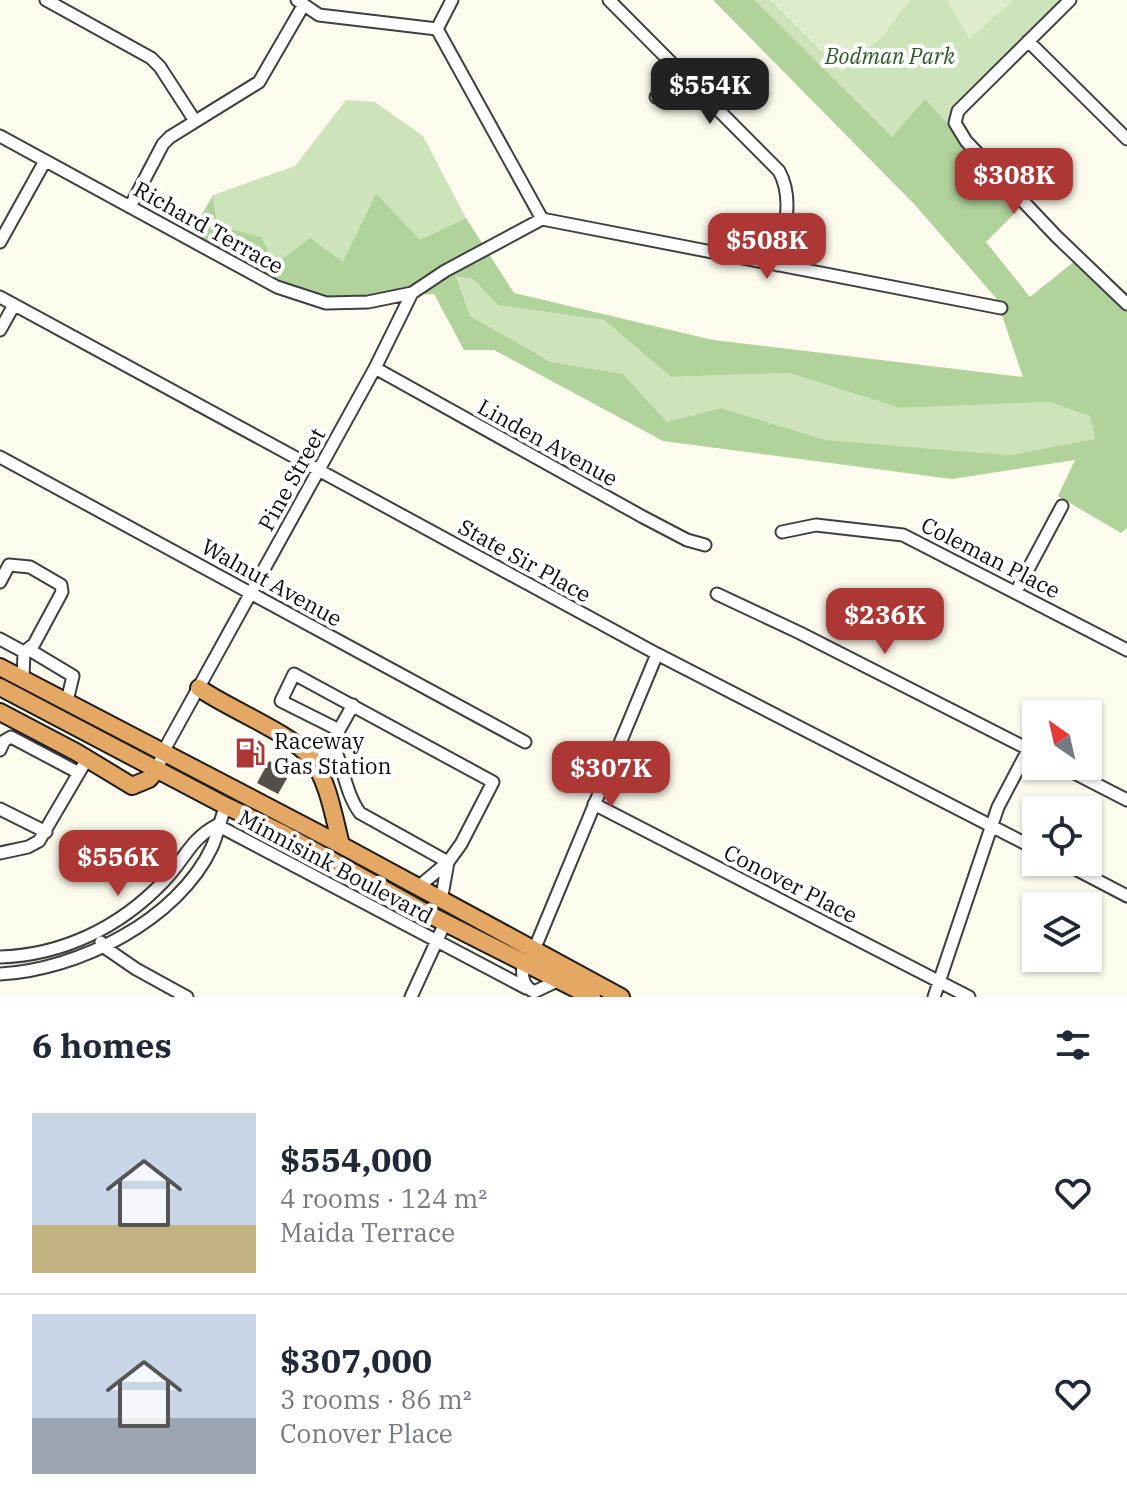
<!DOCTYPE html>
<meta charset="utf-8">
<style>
body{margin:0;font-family:"IBM Plex Serif",serif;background:#f6f6f7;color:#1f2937;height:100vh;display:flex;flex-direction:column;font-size:30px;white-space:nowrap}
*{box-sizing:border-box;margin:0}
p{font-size:26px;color:#747a83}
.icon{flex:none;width:44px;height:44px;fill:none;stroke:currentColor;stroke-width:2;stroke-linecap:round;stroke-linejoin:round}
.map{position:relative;height:997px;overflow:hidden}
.side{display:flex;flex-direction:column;background:#fff;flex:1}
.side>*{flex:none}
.needle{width:52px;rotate:326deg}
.buttons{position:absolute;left:1022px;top:700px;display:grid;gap:16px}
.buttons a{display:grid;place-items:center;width:80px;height:80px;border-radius:0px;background:#fff;box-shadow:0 2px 6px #0004;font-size:40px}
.price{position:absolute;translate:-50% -68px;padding:0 18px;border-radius:16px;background:#ac3734;color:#fff;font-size:26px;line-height:52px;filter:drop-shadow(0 2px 4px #0008)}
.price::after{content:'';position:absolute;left:50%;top:48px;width:24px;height:18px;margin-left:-12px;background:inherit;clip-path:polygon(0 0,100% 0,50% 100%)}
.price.current{background:#222;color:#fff}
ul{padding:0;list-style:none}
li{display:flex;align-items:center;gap:24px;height:200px;padding:0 32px}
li+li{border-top:2px solid #e0e1e3}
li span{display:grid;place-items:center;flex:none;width:224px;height:160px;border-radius:0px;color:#555}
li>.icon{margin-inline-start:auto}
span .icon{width:96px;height:96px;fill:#fffc;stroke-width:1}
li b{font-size:34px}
h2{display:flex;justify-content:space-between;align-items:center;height:96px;padding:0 32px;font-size:34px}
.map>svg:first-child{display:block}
</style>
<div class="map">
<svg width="1127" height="997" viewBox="0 0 1127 997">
<rect width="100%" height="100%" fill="#fdfbed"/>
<path fill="#cde3ba" d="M755,0H1072L949,125L925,99L892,138Z
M346,100L375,102L423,136L466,218L420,241L343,263L274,266L262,237L217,225L213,195L295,166Z
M456,275L473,279L498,305L604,320L671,377L789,373L900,408L1050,402L1090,415L1095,440L1011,455L826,440L721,408L667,422L623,374L551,362L470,316Z"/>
<path fill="#b0d29b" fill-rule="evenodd" d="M713,0H755L892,137L925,99L1023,205L986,242L1030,297L1081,256L1121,296L1127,292V528L1121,533L1058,496L1075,460L952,479L663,441L494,350H464L434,294L314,298L189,237L213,195L217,225L262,237L274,265L310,238L343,262L376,194L420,240L466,218L514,293L713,340L1023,377L996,298L915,205ZM456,276L473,279L498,305L604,320L671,377L789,373L900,408L1050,402L1090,416L1095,439L1011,455L826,440L721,408L667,422L623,374L551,362L470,316Z"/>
<path fill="#deeccb" d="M770,0H910L883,36L842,72Z
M947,0H1014L969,39Z"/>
<path fill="#534e49" d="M259,742L263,756L241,762L237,748Z
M269,761L290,773L278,794L257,783Z"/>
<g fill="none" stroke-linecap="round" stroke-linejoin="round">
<g stroke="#3f3f3f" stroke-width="15">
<path id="minor" d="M46,0L151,58L160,67L195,121
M297,0L319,15L437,29L542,219
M609,0L779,171C795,200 783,234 777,265
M1070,0L958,111L955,123L966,141L1056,236L1127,304
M437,29L452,0
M1028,41L1127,139
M656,97L678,72
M0,136L277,287L326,303L368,302L412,293L445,271L542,219L1001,308
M130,207L163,144L170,137L259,82L303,6
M0,242L45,161
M0,297L657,654L1036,849
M0,330L14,305
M375,368L643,517L687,540L705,545
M0,457L525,742
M782,532L816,525L903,535L1127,650
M0,582L9,565L30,567L61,585L62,592L34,644L24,652
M1016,592L1062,506
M717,594L800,633L1036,753
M0,639L24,652
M28,649L73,676L67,701
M23,678L24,652
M339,730L353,705
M331,740C343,763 345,793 360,813L448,862
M0,750L4,741L11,737L79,773
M303,750L331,740
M316,766L339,730L281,701L294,674L493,782L461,844L448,862L417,888
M1061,766L1127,800
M158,769L163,752L375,368L412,293
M594,804L969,997
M0,809L46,832
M217,825L526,988
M0,853L28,847L39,841L87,759
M1062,862L1127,896
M441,901L448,862
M101,942L104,947L136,969L187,997
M534,950L657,654
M0,957C63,955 120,927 163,882C185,860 189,840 217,825
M523,961C522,975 521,985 534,992L559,980
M0,974C78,970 178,920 212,847C218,834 220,819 226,806
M411,997L445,923
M934,997L998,807L1028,750"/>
</g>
<g stroke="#1d1d1d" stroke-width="20">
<path id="highway" d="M0,667L341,845L621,997
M0,687L226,806L282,833L432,916L592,997
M199,688C227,708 292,734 310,757C328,779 334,818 341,845
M0,712L76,752L132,786L149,779L158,769"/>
</g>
<use href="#minor" stroke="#fff" stroke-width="11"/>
<use href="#highway" stroke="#e4a764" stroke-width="16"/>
</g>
<defs>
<g id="fuel-bare" transform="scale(2.4)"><path d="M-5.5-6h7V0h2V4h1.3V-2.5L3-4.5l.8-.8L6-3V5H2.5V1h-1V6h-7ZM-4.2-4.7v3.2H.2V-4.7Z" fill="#ac3734" stroke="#fff" stroke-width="2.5" paint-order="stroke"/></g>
</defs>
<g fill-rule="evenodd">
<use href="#fuel-bare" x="250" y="753"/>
</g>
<g text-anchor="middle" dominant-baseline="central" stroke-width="8" stroke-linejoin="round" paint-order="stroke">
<g font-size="22" font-style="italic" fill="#2b5c24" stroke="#fff">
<text x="890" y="55">Bodman Park</text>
</g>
<g font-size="22" fill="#0c0c0c" stroke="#fff">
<text transform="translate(209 227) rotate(29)">Richard Terrace</text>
<text transform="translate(548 442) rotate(29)">Linden Avenue</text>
<text transform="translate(291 479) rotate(-61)">Pine Street</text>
<text transform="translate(991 557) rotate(27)">Coleman Place</text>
<text transform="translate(525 560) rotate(29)">State Sir Place</text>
<text transform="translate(272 582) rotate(29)">Walnut Avenue</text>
<text transform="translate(336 866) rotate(28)">Minnisink Boulevard</text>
<text transform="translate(791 883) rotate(27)">Conover Place</text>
</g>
<g font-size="22" fill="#0c0c0c" stroke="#fff" text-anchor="start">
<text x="274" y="740">Raceway<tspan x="274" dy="25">Gas Station</tspan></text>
</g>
</g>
</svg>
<div class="buttons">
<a><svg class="needle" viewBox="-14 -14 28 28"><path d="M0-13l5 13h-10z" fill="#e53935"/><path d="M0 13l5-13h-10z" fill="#747a83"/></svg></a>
<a><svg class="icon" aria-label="locate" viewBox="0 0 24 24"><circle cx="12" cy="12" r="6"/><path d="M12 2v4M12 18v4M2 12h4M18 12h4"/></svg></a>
<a><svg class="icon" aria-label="layers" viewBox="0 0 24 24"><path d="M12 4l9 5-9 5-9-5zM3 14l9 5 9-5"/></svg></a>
</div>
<b class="price current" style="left:710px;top:126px">$554K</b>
<b class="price" style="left:1014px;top:216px">$308K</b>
<b class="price" style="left:767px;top:281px">$508K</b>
<b class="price" style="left:885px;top:656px">$236K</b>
<b class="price" style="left:611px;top:809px">$307K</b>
<b class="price" style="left:118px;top:898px">$556K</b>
</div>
<section class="side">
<h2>6 homes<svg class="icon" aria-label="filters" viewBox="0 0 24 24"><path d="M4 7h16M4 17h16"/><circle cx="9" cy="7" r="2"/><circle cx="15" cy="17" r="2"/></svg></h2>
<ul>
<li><span style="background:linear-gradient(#c9d6e8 70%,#c2b280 0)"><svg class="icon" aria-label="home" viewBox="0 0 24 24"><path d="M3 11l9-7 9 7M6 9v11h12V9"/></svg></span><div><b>$554,000</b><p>4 rooms · 124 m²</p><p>Maida Terrace</p></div><svg class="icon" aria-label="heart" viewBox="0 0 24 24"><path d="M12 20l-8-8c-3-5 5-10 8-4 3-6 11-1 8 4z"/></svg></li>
<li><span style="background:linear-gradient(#c9d6e8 65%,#9aa5b1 0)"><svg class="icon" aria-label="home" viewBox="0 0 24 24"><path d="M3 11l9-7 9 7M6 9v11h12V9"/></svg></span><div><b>$307,000</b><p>3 rooms · 86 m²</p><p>Conover Place</p></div><svg class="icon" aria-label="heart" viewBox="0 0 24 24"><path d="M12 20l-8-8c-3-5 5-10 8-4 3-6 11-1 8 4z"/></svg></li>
</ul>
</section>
